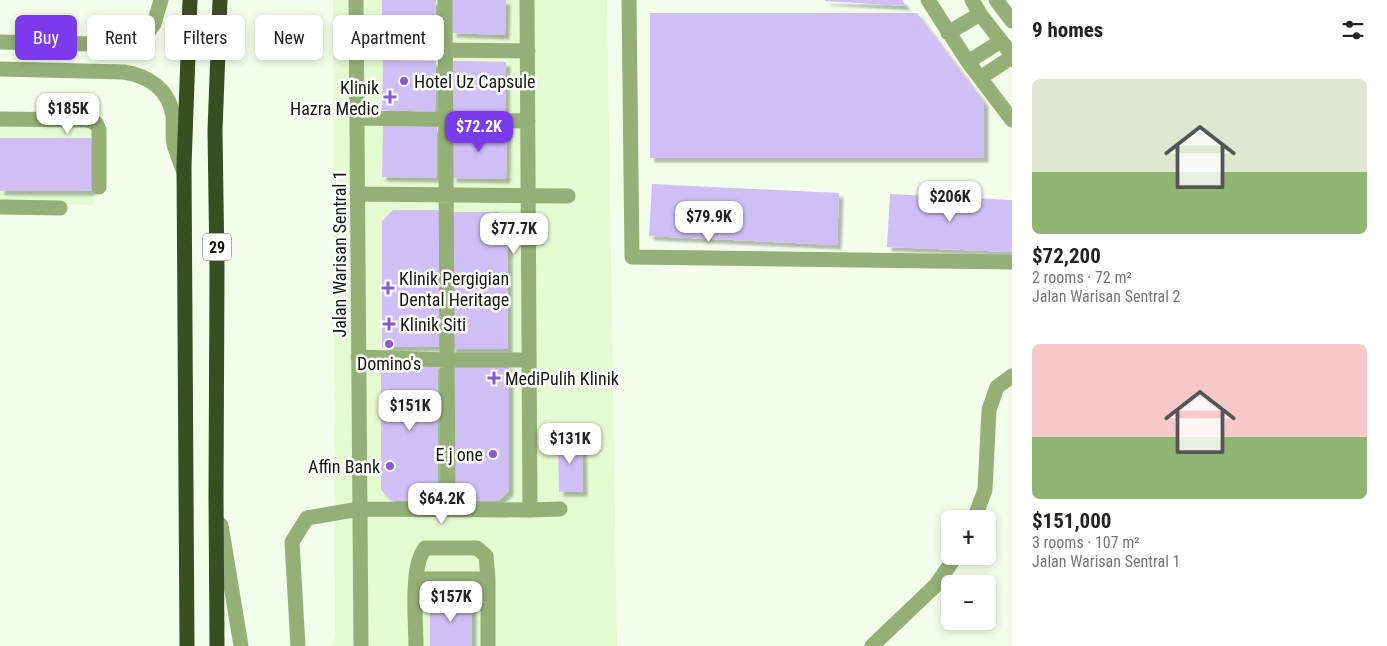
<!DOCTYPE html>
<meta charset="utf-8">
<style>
body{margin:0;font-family:"Roboto Condensed",sans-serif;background:#f6f6f6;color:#222;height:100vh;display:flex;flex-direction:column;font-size:19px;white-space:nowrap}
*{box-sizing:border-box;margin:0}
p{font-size:16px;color:#767676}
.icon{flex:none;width:28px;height:28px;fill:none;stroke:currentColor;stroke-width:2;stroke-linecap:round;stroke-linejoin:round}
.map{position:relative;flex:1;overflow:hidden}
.side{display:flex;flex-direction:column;background:#fff;width:375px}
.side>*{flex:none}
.top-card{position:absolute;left:15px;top:15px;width:475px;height:45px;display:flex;gap:10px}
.controls{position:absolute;left:941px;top:510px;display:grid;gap:10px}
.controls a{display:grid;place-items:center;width:55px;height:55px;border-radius:8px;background:#fff;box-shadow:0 2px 8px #0003;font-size:25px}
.price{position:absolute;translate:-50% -42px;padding:0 11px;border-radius:10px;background:#fff;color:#222;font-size:16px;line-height:32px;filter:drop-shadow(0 1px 2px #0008)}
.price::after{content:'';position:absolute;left:50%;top:30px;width:15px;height:11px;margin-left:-8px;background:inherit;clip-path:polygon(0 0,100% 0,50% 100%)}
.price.active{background:#7c3aed;color:#fff}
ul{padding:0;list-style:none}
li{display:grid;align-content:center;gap:10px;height:265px;padding:0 20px}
li span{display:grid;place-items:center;height:155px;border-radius:8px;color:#555}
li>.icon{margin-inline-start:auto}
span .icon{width:90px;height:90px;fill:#fffc;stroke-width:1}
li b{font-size:21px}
h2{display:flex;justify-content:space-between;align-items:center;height:60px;padding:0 20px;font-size:21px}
.pill{padding:0 18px;border-radius:8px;background:#fff;box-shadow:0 2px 8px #0003;font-size:18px;line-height:45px}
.pill.active{background:#7c3aed;color:#fff}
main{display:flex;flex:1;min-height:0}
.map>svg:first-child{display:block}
</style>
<main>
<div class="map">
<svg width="1012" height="646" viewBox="0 0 1012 646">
<defs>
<filter id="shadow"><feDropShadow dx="4.5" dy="4.5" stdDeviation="1" flood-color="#0004"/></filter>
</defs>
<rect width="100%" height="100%" fill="#f3feea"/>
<path fill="#e5fad1" d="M333,0H607L617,646H330L335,637Z
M0,126L89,128L94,132L93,205L0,202Z"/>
<path fill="#d0bff6" filter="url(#shadow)" d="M382,0H436L435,33L382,32Z
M452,0H506L505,35L452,33Z
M825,0H902L906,6L825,1Z
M650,13H917L984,102V158H650Z
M383,60L436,61L435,112L382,110Z
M453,61L506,62L505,113L452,111Z
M383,126L437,127L436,178L382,177Z
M453,127L507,129L506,179L452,178Z
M0,138H91L92,191H0Z
M652,184L839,193L837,245L649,236Z
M890,194L1012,200V252L887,247Z
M393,210H439V347H382V221Z
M452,212H498L508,223V349H451Z
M381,364H438V501H392L381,490Z
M453,365H509V491L498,501H452Z
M558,438H582L583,492H559Z
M430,600H472V646H430Z"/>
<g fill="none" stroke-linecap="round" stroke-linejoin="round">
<path stroke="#94b077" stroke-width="15" d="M356,0L361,646
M445,0L448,510
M527,0L530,510
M629,0L632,257L1012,262
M928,0L968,62L1012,120
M972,0L980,14L1012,55
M996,0L1012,21
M948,33L980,14
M0,42L93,44L138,39L147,33L154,24L161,0
M356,49L528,51
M968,62L1001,41
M0,69L124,72C148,76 169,89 173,116C174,125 172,135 174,144C176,152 180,161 183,170
M980,78L1012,57
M357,118L528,121
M0,119L87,120L96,123L99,130V187
M357,194L568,196
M0,207L60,208
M358,357L447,360H529
M974,519L985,490L989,410L997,387L1012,376
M221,525L241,646
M416,579H488
M298,646L292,542L307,518L359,509L530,510L560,509
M416,646C416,621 410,568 425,548H477L486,556L488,579V646
M872,646L936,585L956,556"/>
<path stroke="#3a4f21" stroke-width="15" d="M187,646L184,166L190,0
M217,646L216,494L217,268L215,130L220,0"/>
</g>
<g fill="#8959d2" stroke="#fff" stroke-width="2">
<circle cx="404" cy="81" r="5"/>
<path d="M387.5 89.5h5v5h5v5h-5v5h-5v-5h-5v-5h5z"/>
<path d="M385.5 280.5h5v5h5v5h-5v5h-5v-5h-5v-5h5z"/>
<path d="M386.5 316.5h5v5h5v5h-5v5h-5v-5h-5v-5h5z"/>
<circle cx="389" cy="344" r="5"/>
<path d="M491.5 370.5h5v5h5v5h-5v5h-5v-5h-5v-5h5z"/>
<circle cx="493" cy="454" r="5"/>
<circle cx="390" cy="466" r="5"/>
</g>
<g text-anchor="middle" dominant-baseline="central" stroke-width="5" stroke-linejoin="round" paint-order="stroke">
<rect fill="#fff" stroke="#595d55" stroke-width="1" x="203" y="233.5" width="28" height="27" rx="4"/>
<g font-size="16" font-weight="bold" fill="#12180c">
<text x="217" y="247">29</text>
</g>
<g font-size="18" fill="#12180c" stroke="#fff" text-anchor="start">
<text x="414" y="81">Hotel Uz Capsule</text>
<text x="379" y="87" text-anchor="end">Klinik<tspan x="379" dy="21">Hazra Medic</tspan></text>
<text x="399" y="278">Klinik Pergigian<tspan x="399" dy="21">Dental Heritage</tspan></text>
<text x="400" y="324">Klinik Siti</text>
<text x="389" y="363" text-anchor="middle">Domino's</text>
<text x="505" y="378">MediPulih Klinik</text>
<text x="483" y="454" text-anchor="end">E j one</text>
<text x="380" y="466" text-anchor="end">Affin Bank</text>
</g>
<g font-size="18" fill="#12180c" stroke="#fff">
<text transform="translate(339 254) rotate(-90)">Jalan Warisan Sentral 1</text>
</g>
</g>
</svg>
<div class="controls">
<a>+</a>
<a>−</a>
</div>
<b class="price" style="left:68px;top:135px">$185K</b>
<b class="price active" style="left:479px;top:153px">$72.2K</b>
<b class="price" style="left:950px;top:223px">$206K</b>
<b class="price" style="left:709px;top:243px">$79.9K</b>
<b class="price" style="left:514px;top:255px">$77.7K</b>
<b class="price" style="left:410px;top:432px">$151K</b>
<b class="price" style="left:570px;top:465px">$131K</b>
<b class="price" style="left:442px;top:525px">$64.2K</b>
<b class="price" style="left:451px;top:623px">$157K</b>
<div class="top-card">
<a class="pill active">Buy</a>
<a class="pill">Rent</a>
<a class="pill">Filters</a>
<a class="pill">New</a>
<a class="pill">Apartment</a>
</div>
</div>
<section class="side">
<h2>9 homes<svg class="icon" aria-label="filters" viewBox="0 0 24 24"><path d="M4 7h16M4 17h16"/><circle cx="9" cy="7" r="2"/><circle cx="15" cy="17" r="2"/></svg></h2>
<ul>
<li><span style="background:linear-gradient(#dfe7d0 60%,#8fb573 0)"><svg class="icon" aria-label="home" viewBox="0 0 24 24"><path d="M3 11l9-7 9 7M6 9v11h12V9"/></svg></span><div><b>$72,200</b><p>2 rooms · 72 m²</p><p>Jalan Warisan Sentral 2</p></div></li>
<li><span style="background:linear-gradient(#f6c9c9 60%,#8fb573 0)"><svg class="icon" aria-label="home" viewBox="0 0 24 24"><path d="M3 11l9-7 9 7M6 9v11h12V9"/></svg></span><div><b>$151,000</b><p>3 rooms · 107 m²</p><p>Jalan Warisan Sentral 1</p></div></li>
</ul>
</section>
</main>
